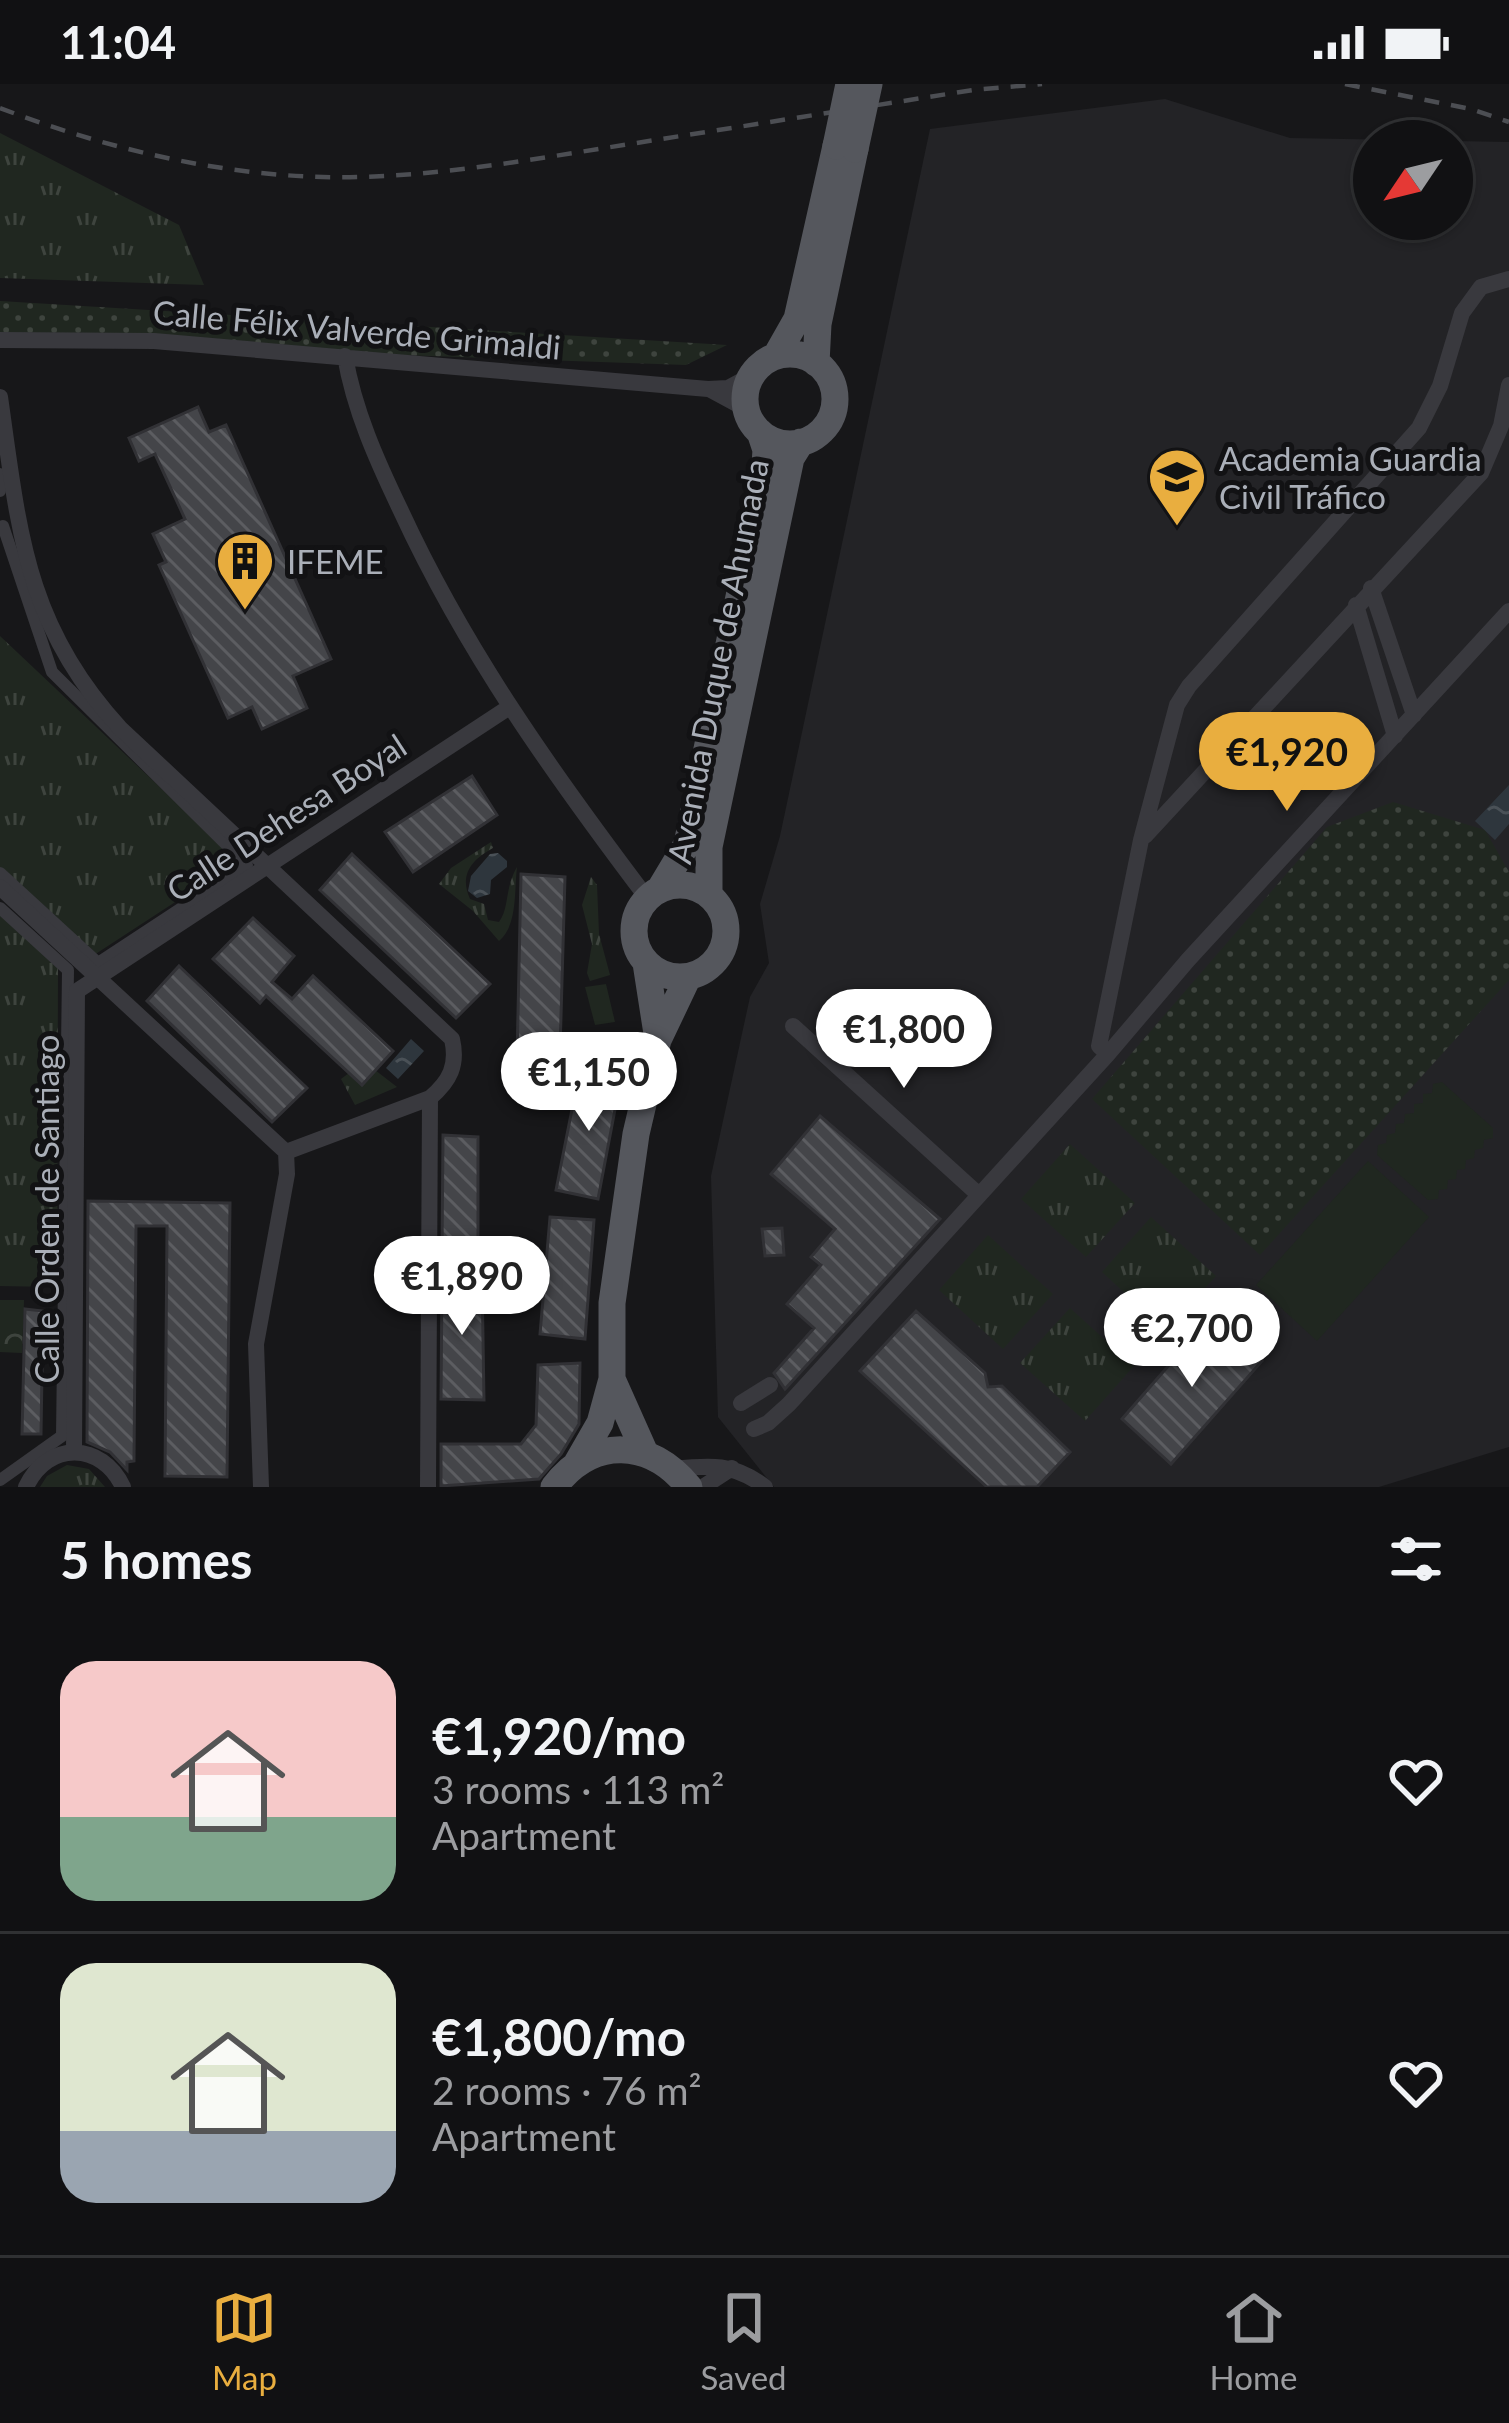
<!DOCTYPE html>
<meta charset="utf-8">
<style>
body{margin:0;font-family:Lato,sans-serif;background:#1e1f21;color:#f1f3f6;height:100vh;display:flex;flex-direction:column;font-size:45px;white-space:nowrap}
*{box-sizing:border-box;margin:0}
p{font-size:39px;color:#9c9da0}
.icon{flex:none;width:66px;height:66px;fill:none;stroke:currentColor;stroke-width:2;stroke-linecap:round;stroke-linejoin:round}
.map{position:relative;height:1403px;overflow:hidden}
.sheet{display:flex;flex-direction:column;background:#111113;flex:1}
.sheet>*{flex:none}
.needle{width:78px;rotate:235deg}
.tools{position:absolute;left:1353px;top:36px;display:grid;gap:24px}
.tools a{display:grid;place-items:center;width:120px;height:120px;border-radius:50%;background:#111113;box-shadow:0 3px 9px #0004,0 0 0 3px #303133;font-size:60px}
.price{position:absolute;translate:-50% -102px;padding:0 27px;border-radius:42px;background:#fff;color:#222;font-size:39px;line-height:78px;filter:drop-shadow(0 3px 6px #0008)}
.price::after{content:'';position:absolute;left:50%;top:72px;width:36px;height:27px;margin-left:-18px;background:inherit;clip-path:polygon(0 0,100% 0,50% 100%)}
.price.on{background:#e9ae3f;color:#111}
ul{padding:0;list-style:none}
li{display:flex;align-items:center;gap:36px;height:300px;padding:0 60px}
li+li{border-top:3px solid #303133}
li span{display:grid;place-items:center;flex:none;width:336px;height:240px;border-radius:36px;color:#555}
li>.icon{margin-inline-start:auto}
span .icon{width:144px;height:144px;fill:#fffc;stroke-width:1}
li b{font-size:51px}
h2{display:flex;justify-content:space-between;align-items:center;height:144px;padding:0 60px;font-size:51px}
.status{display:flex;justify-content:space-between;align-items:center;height:84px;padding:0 60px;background:#111113;direction:ltr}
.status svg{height:33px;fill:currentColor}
.dock{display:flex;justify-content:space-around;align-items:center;height:168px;border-top:3px solid #303133;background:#111113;font-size:33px;color:#9c9da0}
.dock a{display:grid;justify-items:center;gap:6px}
.dock .on{color:#e9ae3f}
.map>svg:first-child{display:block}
</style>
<div class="status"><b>11:04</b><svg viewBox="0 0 49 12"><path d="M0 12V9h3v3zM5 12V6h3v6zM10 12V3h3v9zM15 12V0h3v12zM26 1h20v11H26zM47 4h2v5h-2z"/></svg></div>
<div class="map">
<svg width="1509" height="1403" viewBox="0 0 1509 1403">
<defs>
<pattern id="grass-tufts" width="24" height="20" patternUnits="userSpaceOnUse" patternTransform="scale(3)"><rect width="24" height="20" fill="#202720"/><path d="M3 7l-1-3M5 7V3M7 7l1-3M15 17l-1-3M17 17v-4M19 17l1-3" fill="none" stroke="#3e443e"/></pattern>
<pattern id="forest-crowns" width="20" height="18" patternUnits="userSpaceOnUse" patternTransform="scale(3)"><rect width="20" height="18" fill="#202720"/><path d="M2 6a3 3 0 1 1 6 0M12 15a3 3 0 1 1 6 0" fill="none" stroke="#3e443e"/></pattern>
<pattern id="park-dots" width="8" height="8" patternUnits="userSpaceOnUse" patternTransform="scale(3)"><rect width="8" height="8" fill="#202720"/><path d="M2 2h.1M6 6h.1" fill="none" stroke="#3e443e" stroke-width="1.8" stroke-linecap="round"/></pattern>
<pattern id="water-ripples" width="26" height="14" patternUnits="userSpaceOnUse" patternTransform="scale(3)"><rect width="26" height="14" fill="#2e363d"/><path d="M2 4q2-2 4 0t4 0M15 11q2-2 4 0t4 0" fill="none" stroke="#4a5157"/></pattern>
<pattern id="building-back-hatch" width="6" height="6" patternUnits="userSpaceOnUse" patternTransform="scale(3)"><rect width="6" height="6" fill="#444549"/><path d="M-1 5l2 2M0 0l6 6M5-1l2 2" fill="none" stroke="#5c5d61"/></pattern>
</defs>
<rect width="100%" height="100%" fill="#171719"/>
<path fill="#232326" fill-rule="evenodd" d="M1165,15L1290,54L1509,58V1363L1379,1403H774L718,1333L711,1092L750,913L769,879L760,820L780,752L930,45ZM1374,57H1452V135H1374Z"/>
<path fill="url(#grass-tufts)" d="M0,49L179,141L204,201L0,194Z
M0,552L238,777L94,871L0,783Z
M491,758L493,764C471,776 459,791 470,815L484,820L488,836L499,838C510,823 504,806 517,783C514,807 518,841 499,857L473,827L439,800L451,784Z
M591,793L597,801L599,850L610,891L590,897L587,889L592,860L582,821Z
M0,830L58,881L57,1203L0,1202Z
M375,986L397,1003L355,1021L341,995L349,989L362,1000Z
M1070,1060L1135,1119L1086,1173L1021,1115Z
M1151,1133L1216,1192L1166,1247L1102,1188Z
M988,1151L1053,1210L1003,1265L939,1206Z
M1070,1224L1134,1282L1085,1337L1020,1279Z
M67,1381L89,1385L105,1403H40L47,1392Z"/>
<path fill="url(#forest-crowns)" d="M0,1216H24L22,1269L0,1268Z"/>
<path fill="url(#park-dots)" d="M0,217L727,261L686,281L0,257Z
M1393,718L1485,746L1509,788V896L1260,1171L1092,1015L1327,743Z"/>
<path fill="#202720" d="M606,900L615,938L595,941L585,903Z
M1442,998L1493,1044V1054L1484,1056L1483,1064L1475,1066L1474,1074L1466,1076L1465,1085L1457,1086L1456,1095L1448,1096L1447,1105L1439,1106L1438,1115L1428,1116L1377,1071L1378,1061L1386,1059L1387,1051L1395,1049L1396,1040L1404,1039L1405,1030L1414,1029V1020L1423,1019V1010L1432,1009L1433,1000Z
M1368,1077L1429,1133L1317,1257L1256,1201Z"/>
<path fill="url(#water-ripples)" d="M1509,701V740L1495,756L1475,737Z
M498,769L507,777V783L491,796L490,810L477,814L468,807L471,792L490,770Z
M411,955L424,967L398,995L386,984Z"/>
<path fill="url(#building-back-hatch)" stroke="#313135" stroke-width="3" d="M198,323L209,348L226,341L331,575L293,592L307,624L262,645L252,623L228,634L159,481L166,478L153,450L185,435L155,370L139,377L129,354Z
M472,692L497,731L413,788L385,748Z
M352,770L490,900L456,934L320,806Z
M521,790L565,793L560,967L538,966L517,975Z
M253,834L294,872L272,898L292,915L313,892L393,967L362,1001L266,912L260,919L213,875Z
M179,882L307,1004L272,1038L147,917Z
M580,985L621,994L598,1115L556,1106Z
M820,1032L940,1135L785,1305L774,1289L814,1244L787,1220L821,1181L811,1173L835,1145L771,1090Z
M443,1051L478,1053V1167L442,1168Z
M88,1117L230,1119L227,1393L165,1392L167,1142H136L134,1377L127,1378V1386L110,1368L87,1358Z
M550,1133L594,1136L585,1255L540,1250Z
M782,1144L784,1171L765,1172L762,1145Z
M482,1191L484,1316L441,1315L442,1192Z
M25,1225L43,1227L41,1350H22Z
M916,1227L985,1289L988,1303L1002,1302L1070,1368L1037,1403H987L860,1287Z
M1211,1233L1262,1277L1171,1380L1122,1335Z
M580,1279L579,1340L561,1370L539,1395L441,1402V1360H521L536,1341L538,1281Z"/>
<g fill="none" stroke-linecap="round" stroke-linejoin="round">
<path stroke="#39393e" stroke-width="12" d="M0,390V407
M0,445L3,442L52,588L247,781L98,879L0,789
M0,824L68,886L62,1352L0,1396"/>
<path stroke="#39393e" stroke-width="16" d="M0,256L154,257L708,305L728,304L752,291
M345,272C354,326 377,377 401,427C466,568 554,691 647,814
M709,305L746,325
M0,313C19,446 25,541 120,644L452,955C458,981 450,997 430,1014L286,1068
M1371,504L1414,631
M1356,521L1395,652
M1145,752L1481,389L1501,342L1509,301
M0,803L286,1068
M793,942L979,1111
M1108,970L1099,962L1141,756L1177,621L1189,602L1419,344L1440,302L1462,229L1481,203L1509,195
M741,1319L770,1301
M754,1345L768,1339L789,1320L1108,970L1188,876L1509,527
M74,1367L77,907L508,624
M673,1385C710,1381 734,1379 765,1403
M26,1403C48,1356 102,1358 123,1403
M261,1403L256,1260L287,1090L286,1068
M428,1403L430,1014
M703,1403L732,1384"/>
<path stroke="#55575d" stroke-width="27" d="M745 315a45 45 0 1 1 90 0a45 45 0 1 1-90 0Z
M776,272L797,235L836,62
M816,279L818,240L855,65
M634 847a46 46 0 1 1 92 0a46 46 0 1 1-92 0Z
M660,805L687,760L764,394L766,366L760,348
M709,811V763L791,374L801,358
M646,879L658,956
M612,1295L645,1369
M577,1379L600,1339L612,1295V1219L636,1050L658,956L688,893
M554,1403C593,1352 650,1355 689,1403"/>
<path stroke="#4c4e53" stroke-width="4.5" stroke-dasharray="15 12" stroke-linecap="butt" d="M1345,0L1471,25L1509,38
M0,24C112,67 237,96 357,93C448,91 540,74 630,60C744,42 859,24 973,6L1042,0"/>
<path stroke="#55575d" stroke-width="27" d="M836,62L849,0
M855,65L869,0"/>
</g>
<defs>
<g id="university-pin" transform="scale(3)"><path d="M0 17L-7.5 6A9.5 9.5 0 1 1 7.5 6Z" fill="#e9ae3f" stroke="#121214"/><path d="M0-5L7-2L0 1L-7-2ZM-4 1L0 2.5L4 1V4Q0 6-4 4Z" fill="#111"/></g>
<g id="building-pin" transform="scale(3)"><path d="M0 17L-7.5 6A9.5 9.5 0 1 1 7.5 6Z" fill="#e9ae3f" stroke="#121214"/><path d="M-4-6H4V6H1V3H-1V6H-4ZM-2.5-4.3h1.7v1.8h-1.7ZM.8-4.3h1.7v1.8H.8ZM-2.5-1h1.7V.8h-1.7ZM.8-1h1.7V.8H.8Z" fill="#111"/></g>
</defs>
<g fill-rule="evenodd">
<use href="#university-pin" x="1177" y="393"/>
<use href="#building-pin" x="245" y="477"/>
</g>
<g text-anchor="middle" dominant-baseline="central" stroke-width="10" stroke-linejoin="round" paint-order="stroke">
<g font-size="33" fill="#aaafb8" stroke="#121214">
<text transform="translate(357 245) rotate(5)">Calle Félix Valverde Grimaldi</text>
<text transform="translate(717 577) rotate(-79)">Avenida Duque de Ahumada</text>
<text transform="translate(286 733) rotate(-33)">Calle Dehesa Boyal</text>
<text transform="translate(46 1125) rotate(-90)">Calle Orden de Santiago</text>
</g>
<g font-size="33" fill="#aaafb8" stroke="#121214" text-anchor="start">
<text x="1219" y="374">Academia Guardia<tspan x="1219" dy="38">Civil Tráfico</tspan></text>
<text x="287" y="477">IFEME</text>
</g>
</g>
</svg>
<div class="tools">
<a><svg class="needle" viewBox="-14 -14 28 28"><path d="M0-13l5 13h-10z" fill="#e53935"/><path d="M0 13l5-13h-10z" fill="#9c9da0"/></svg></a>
</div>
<b class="price on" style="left:1287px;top:730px">€1,920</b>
<b class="price" style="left:904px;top:1007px">€1,800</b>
<b class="price" style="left:589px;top:1050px">€1,150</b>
<b class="price" style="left:462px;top:1254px">€1,890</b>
<b class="price" style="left:1192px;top:1306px">€2,700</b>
</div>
<section class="sheet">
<h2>5 homes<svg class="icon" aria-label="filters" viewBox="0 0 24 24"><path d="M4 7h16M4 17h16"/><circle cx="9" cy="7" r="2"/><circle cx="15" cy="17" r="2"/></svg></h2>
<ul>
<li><span style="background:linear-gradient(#f6c9c9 65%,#7fa58c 0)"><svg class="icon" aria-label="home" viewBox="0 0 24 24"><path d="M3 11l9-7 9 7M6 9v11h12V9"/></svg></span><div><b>€1,920/mo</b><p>3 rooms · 113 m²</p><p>Apartment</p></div><svg class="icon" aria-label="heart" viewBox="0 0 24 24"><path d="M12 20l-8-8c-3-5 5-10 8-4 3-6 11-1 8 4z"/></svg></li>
<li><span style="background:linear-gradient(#dfe7d0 70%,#9aa5b1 0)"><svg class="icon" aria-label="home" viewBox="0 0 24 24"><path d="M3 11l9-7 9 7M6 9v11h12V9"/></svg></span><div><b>€1,800/mo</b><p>2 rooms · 76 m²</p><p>Apartment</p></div><svg class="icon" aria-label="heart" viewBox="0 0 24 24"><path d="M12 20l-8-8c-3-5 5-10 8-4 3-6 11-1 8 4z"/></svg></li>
</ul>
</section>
<nav class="dock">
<a class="on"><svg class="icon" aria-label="map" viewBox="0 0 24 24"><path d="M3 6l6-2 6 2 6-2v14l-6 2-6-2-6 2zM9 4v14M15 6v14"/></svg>Map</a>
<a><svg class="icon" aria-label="saved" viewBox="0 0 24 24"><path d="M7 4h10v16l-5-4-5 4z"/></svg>Saved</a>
<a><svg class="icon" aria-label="home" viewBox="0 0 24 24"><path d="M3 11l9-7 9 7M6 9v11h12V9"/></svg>Home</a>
</nav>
